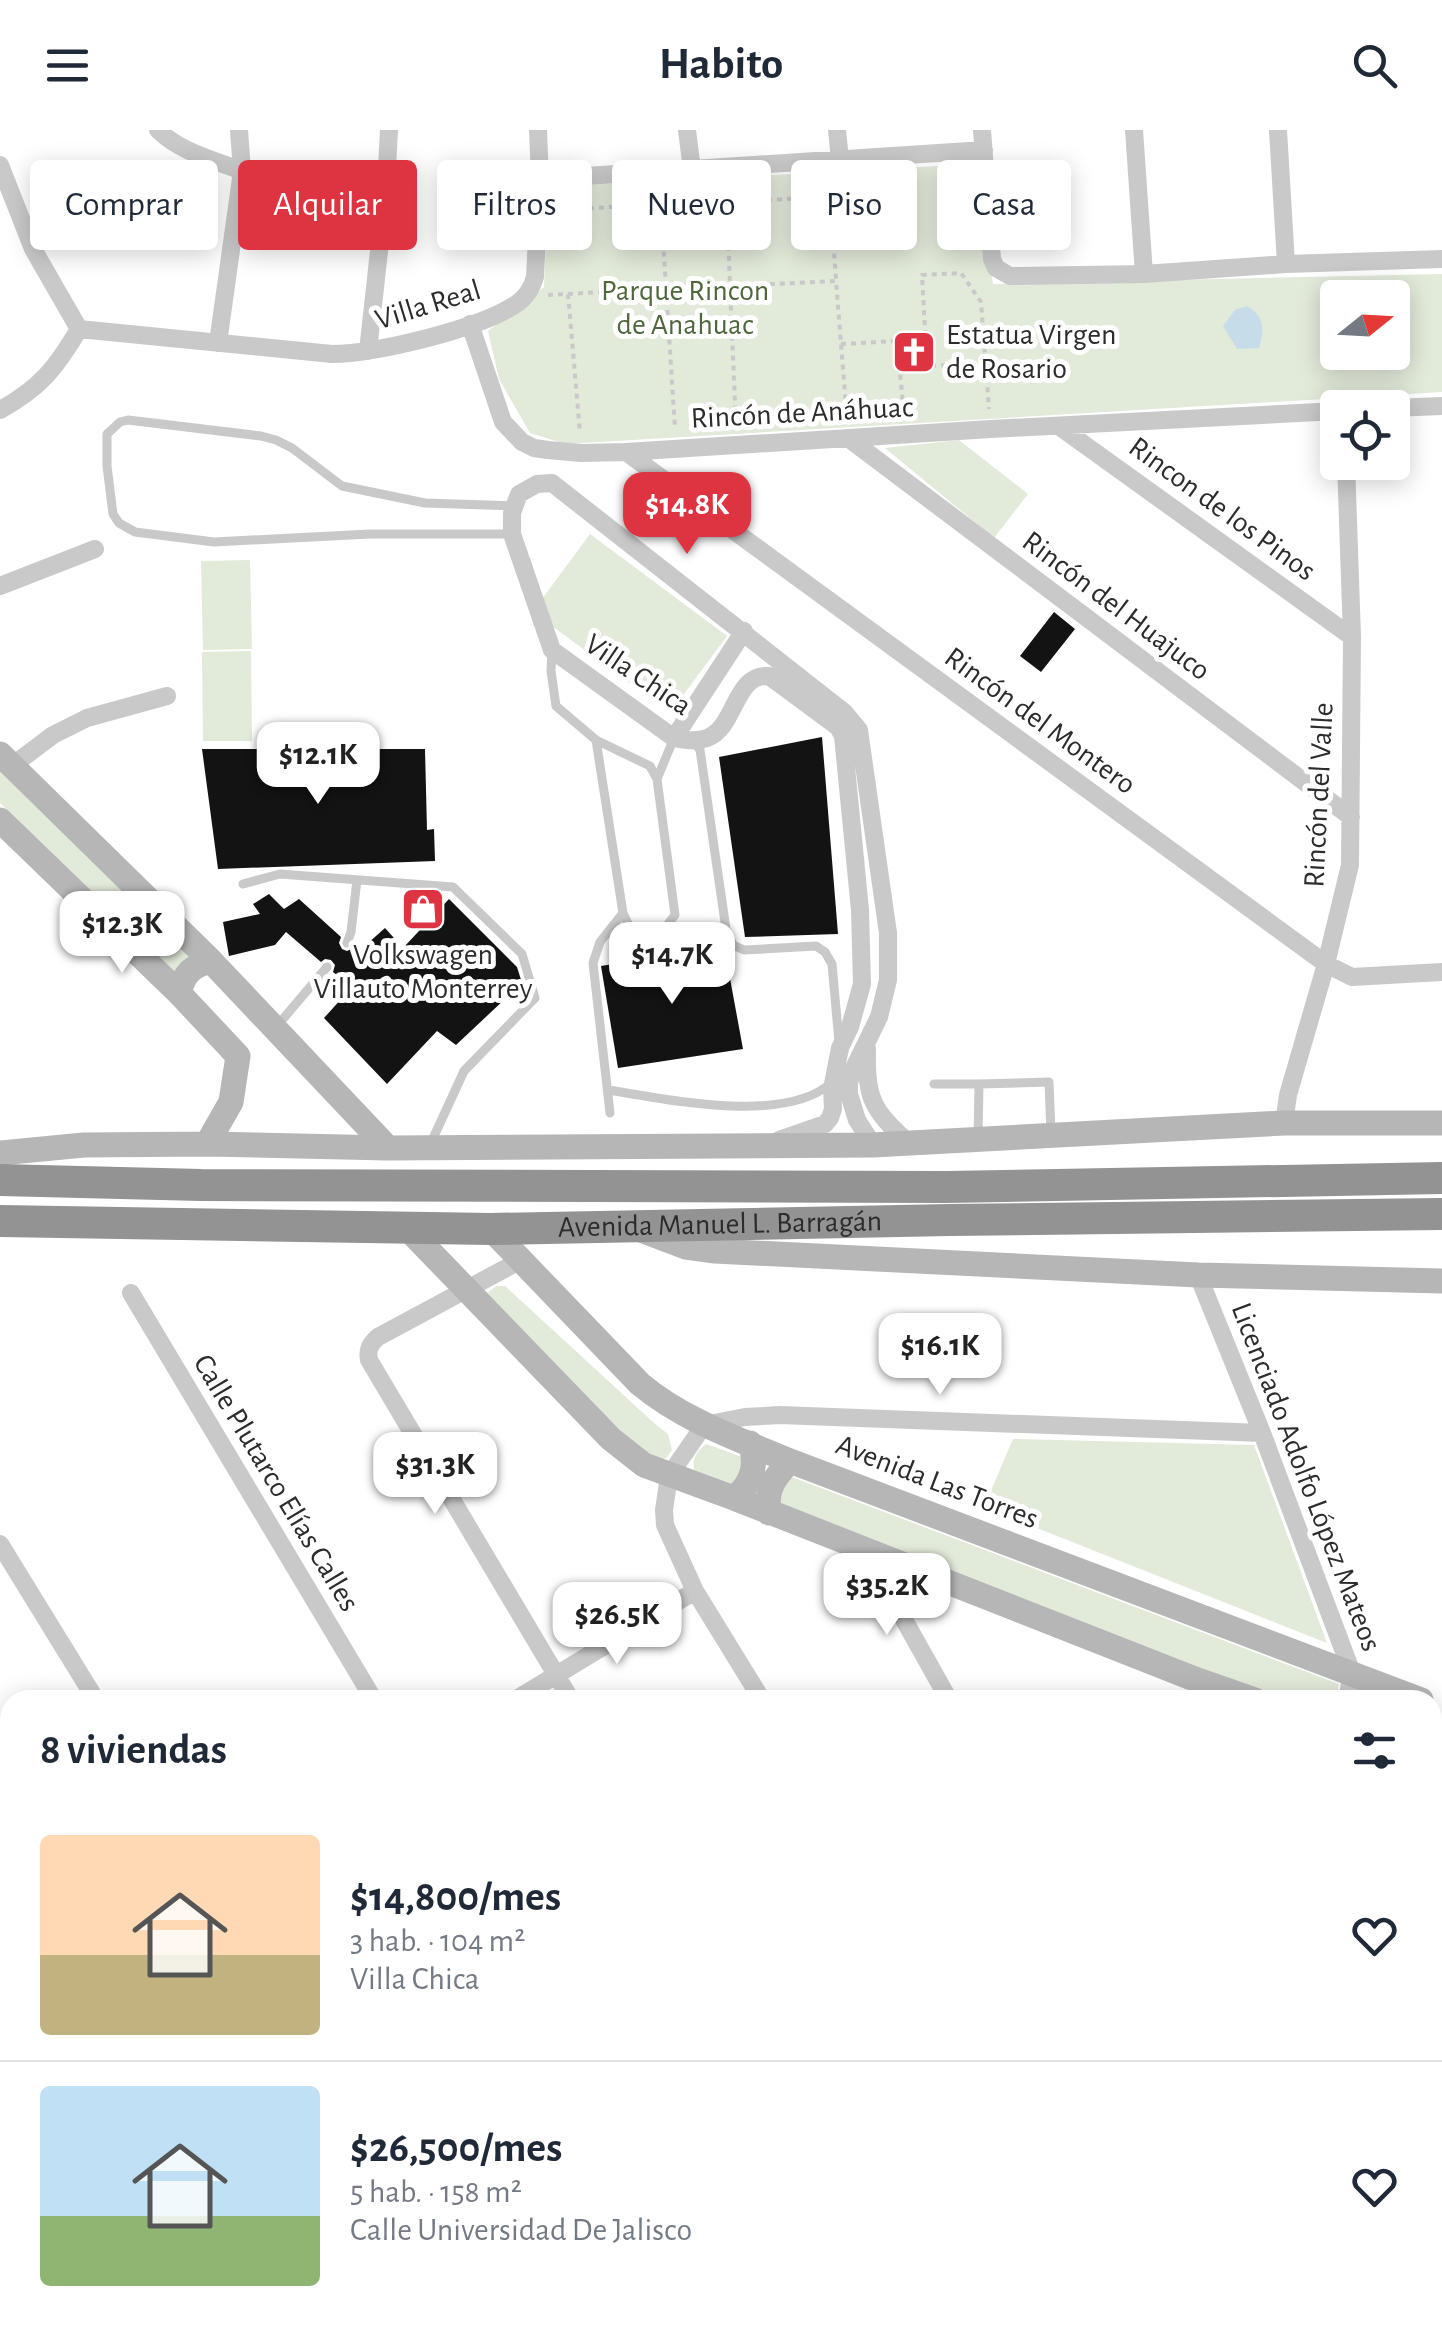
<!DOCTYPE html>
<html lang="es">
<meta charset="utf-8">
<style>
body{margin:0;font-family:"Alegreya Sans",sans-serif;background:#f6f6f7;color:#1f2937;height:100vh;display:flex;flex-direction:column;font-size:38px;white-space:nowrap}
*{box-sizing:border-box;margin:0}
p{font-size:32px;color:#747a83}
.icon{flex:none;width:55px;height:55px;fill:none;stroke:currentColor;stroke-width:2;stroke-linecap:round;stroke-linejoin:round}
.map{position:relative;flex:1;overflow:hidden}
.side{position:absolute;left:0px;top:1560px;width:1442px;height:640px;display:flex;flex-direction:column;background:#fff;border-radius:30px 30px 0 0;box-shadow:0 5px 25px #0003}
.side>*{flex:none}
.banner{position:absolute;left:30px;top:30px;width:1382px;height:90px;display:flex;gap:20px}
.needle{width:65px;rotate:72deg}
.controls{position:absolute;left:1320px;top:150px;display:grid;gap:20px}
.controls a{display:grid;place-items:center;width:90px;height:90px;border-radius:10px;background:#fff;box-shadow:0 5px 25px #0003;font-size:50px}
.price{position:absolute;translate:-50% -85px;padding:0 22px;border-radius:20px;background:#fff;color:#222;font-size:32px;line-height:65px;filter:drop-shadow(0 2px 5px #0008)}
.price::after{content:'';position:absolute;left:50%;top:60px;width:30px;height:22px;margin-left:-15px;background:inherit;clip-path:polygon(0 0,100% 0,50% 100%)}
.price.current{background:#de3442;color:#fff}
ul{padding:0;list-style:none}
li{display:flex;align-items:center;gap:30px;height:250px;padding:0 40px}
li+li{border-top:2px solid #e0e1e3}
li span{display:grid;place-items:center;flex:none;width:280px;height:200px;border-radius:10px;color:#555}
li>.icon{margin-inline-start:auto}
span .icon{width:120px;height:120px;fill:#fffc;stroke-width:1}
li b{font-size:42px}
h2{display:flex;justify-content:space-between;align-items:center;height:120px;padding:0 40px;font-size:42px}
.pill{padding:0 35px;border-radius:10px;background:#fff;box-shadow:0 5px 25px #0003;font-size:35px;line-height:90px}
.pill.current{background:#de3442;color:#fff}
header{display:flex;justify-content:space-between;align-items:center;height:130px;padding:0 40px;background:#fff;font-size:45px;font-weight:700}
.map>svg:first-child{display:block}
</style>
<header><svg class="icon" aria-label="menu" viewBox="0 0 24 24"><path d="M4 6h16M4 12h16M4 18h16"/></svg>Habito<svg class="icon" aria-label="search" viewBox="0 0 24 24"><circle cx="10" cy="10" r="6"/><path d="M15 15l6 6"/></svg></header>
<div class="map">
<svg width="1442" height="2200" viewBox="0 0 1442 2200">
<rect width="100%" height="100%" fill="#fff"/>
<path fill="#e2eada" fill-rule="evenodd" d="M975,34L993,154L1442,144V262L565,314L530,303L499,249L488,201L544,157L549,57ZM1338,168H1392V222H1338Z
M959,310L1028,364L994,408L885,318Z
M590,404L727,506L670,583L552,496L542,469Z
M250,430L252,519L203,520L201,431Z
M251,521L252,611H203L202,522Z
M0,633L194,827L174,847L0,673Z
M496,1156H505L654,1293L668,1304L672,1320L667,1327L662,1330L626,1314L486,1164Z
M1013,1309L1254,1315L1327,1513L984,1377Z
M706,1314L745,1328L746,1337L733,1354L694,1340C693,1327 696,1322 706,1314Z
M792,1347L1339,1554L1336,1570H1284L782,1380L778,1374L781,1351Z
M10,1967V2190H65L52,2200H0V1975Z
M771,2190H955L938,2200H777Z"/>
<path fill="#c6dce9" d="M1247,176C1265,186 1264,200 1259,218L1237,219L1223,196L1235,180Z"/>
<path fill="#131313" d="M1054,482L1075,499L1041,542L1020,526Z
M822,607L838,804L745,807L719,627Z
M202,619H425L427,700L434,699L435,731L218,739Z
M269,764L284,779L299,769L341,807L339,813L342,819L347,821L353,818L358,822L385,798L403,818L449,769L517,837L522,853L456,915L437,901L387,954L324,888L352,857L333,842L335,835L331,830L325,829L321,832L286,802L275,815L229,826L223,792L260,784L253,774Z
M724,816L743,919L618,938L601,836Z"/>
<g fill="none" stroke-linecap="round" stroke-linejoin="round">
<path stroke="#c9c9c9" stroke-width="4" stroke-dasharray="5 5" stroke-linecap="butt" d="M727,72L830,67L836,149
M661,74L727,72L730,156L836,151L847,289
M559,91L560,80L661,74L666,158L730,156L736,297
M568,164L666,158L675,299
M548,165L568,164L580,303
M841,214L897,211L904,285
M986,233L927,236L922,145L961,143L981,172L989,279"/>
<path stroke="#c9c9c9" stroke-width="9" d="M512,404H370L214,412L135,402L119,393L113,384L107,336V304L120,292L128,290L261,306L276,310L292,318L342,356L425,373L514,376
M552,520L551,541L556,576L596,610L650,636L657,649L675,785L664,799L636,804L629,796L623,783L596,610
M693,611L700,620L726,799L733,815L744,820L816,816L825,822L832,834L839,912
M657,649L674,608
M243,754L280,744L453,757L522,824L535,868L464,941L430,1015
M347,813L351,802L357,750
M277,896L327,837
M934,954H979
M608,960C666,969 784,995 831,953
M610,983L593,833L600,812L623,783
M978,1007L979,954L1049,952L1051,1003"/>
<path stroke="#c9c9c9" stroke-width="18" d="M158,0C180,22 214,30 242,41
M687,0L692,40
M837,0L840,30
M982,0L992,129L996,138L1010,146L1144,144L1286,134L1442,129
M1134,0L1144,144
M1278,0L1286,134
M0,35L33,119L79,199
M540,49L984,20
M470,194L503,292L522,312L534,318L548,320L581,323L626,322L991,299L1338,281
M79,199L332,224C375,224 484,198 519,172C527,166 532,157 535,147L540,49L538,0
M218,213L242,41L239,0
M368,221L386,58L389,0
M1392,278L1442,276
M0,280C40,258 56,238 79,199
M1060,297L1352,507
M848,308L1351,687
M626,322L1326,834L1352,847L1442,842
M0,456L95,419
M674,608L744,501
M12,636L53,605L87,588L167,566
M867,919C866,969 872,980 909,1013
M1284,993L1288,965L1326,834L1350,735L1352,507L1346,332
M779,1010L825,994L830,988L833,979L832,959L840,918L850,897L862,854L860,780L843,606L838,597L769,546C734,543 736,598 707,608C696,612 685,610 674,608L552,520L512,404V383L519,364L537,354L552,353L844,582L859,600L888,803V850L879,887L855,936L849,952V964L857,990L873,1015
M521,1130L378,1207C370,1214 367,1220 369,1230L571,1570
M1198,1145L1262,1303L1352,1543L1347,1570
M131,1163L374,1570
M0,1414L96,1570
M866,1422L949,1570
M515,1570L695,1461
M762,1570L695,1461L665,1395L664,1380L669,1346L704,1295L745,1287L780,1285L1262,1303
M0,1762L10,1778
M1432,1817L1442,1821
M0,1954L10,1946
M256,2190L262,2200
M463,2190L469,2200
M746,2190L751,2200
M1136,2190L1142,2200
M1310,2190L1316,2200
M84,2200L96,2190
M958,2200L974,2190
M1353,2200L1354,2190"/>
<path stroke="#b6b6b6" stroke-width="25" d="M0,624L211,831L388,1018
M0,690L179,863L238,926L231,972L207,1014
M179,863C184,843 192,836 211,831
M0,1023L84,1015L207,1014L388,1018L873,1015L1284,993H1442
M407,1098L611,1309L644,1335L734,1368L1192,1548L1255,1570
M491,1099L640,1254C683,1290 738,1309 790,1331L1421,1570
M641,1100L686,1117L715,1121L1198,1145L1442,1151
M734,1368C752,1354 758,1335 750,1313
M769,1383C765,1359 775,1347 790,1331
M1432,1636L1442,1640"/>
<g stroke="#939393" stroke-width="32">
<path d="M0,1050L201,1055L947,1057L1442,1048"/>
<path id="s1" d="M0,1091L491,1099L949,1090L1442,1084"/>
</g>
</g>
<defs>
<g id="church-square" transform="scale(2.25)"><rect x="-9" y="-9" width="18" height="18" rx="4" fill="#de3442" stroke="#fff"/><path d="M-1.2-6h2.4v3.5h3.3v2.4h-3.3V6h-2.4V-.1h-3.3v-2.4h3.3Z" fill="#fff"/></g>
<g id="shop-square" transform="scale(2.25)"><rect x="-9" y="-9" width="18" height="18" rx="4" fill="#de3442" stroke="#fff"/><path d="M-5-2.5h2.3a2.7 3.5 0 0 1 5.4 0H5L5.5 6h-11ZM-1.5-2.5h3a1.5 2.3 0 0 0-3 0Z" fill="#fff"/></g>
</defs>
<g fill-rule="evenodd">
<use href="#church-square" x="914" y="222"/>
<use href="#shop-square" x="423" y="779"/>
</g>
<g text-anchor="middle" dominant-baseline="central" stroke-width="10" stroke-linejoin="round" paint-order="stroke">
<g font-size="30" fill="#50663c" stroke="#fff">
<text x="685" y="161">Parque Rincon<tspan x="685" dy="34">de Anahuac</tspan></text>
</g>
<g font-size="30" fill="#2c2c2c" stroke="#fff">
<text transform="translate(428 175) rotate(-17)">Villa Real</text>
<text transform="translate(802 283) rotate(-3)">Rincón de Anáhuac</text>
<text transform="translate(1222 379) rotate(36)">Rincon de los Pinos</text>
<text transform="translate(1116 476) rotate(37)">Rincón del Huajuco</text>
<text transform="translate(638 545) rotate(34)">Villa Chica</text>
<text transform="translate(1040 591) rotate(36)">Rincón del Montero</text>
<text transform="translate(1319 665) rotate(-87)">Rincón del Valle</text>
<text stroke="none"><textPath href="#s1" startOffset="720">Avenida Manuel L. Barragán</textPath></text>
<text transform="translate(1306 1347) rotate(69)">Licenciado Adolfo López Mateos</text>
<text transform="translate(937 1352) rotate(21)">Avenida Las Torres</text>
<text transform="translate(276 1353) rotate(59)">Calle Plutarco Elías Calles</text>
</g>
<g font-size="30" fill="#2c2c2c" stroke="#fff" text-anchor="start">
<text x="946" y="205">Estatua Virgen<tspan x="946" dy="34">de Rosario</tspan></text>
<text x="423" y="825" text-anchor="middle">Volkswagen<tspan x="423" dy="34">Villauto Monterrey</tspan></text>
</g>
</g>
</svg>
<div class="controls">
<a><svg class="needle" viewBox="-14 -14 28 28"><path d="M0-13l5 13h-10z" fill="#e53935"/><path d="M0 13l5-13h-10z" fill="#747a83"/></svg></a>
<a><svg class="icon" aria-label="locate" viewBox="0 0 24 24"><circle cx="12" cy="12" r="6"/><path d="M12 2v4M12 18v4M2 12h4M18 12h4"/></svg></a>
</div>
<b class="price current" style="left:687px;top:427px">$14.8K</b>
<b class="price" style="left:318px;top:677px">$12.1K</b>
<b class="price" style="left:122px;top:846px">$12.3K</b>
<b class="price" style="left:672px;top:877px">$14.7K</b>
<b class="price" style="left:940px;top:1268px">$16.1K</b>
<b class="price" style="left:435px;top:1387px">$31.3K</b>
<b class="price" style="left:887px;top:1508px">$35.2K</b>
<b class="price" style="left:617px;top:1537px">$26.5K</b>
<div class="banner">
<a class="pill">Comprar</a>
<a class="pill current">Alquilar</a>
<a class="pill">Filtros</a>
<a class="pill">Nuevo</a>
<a class="pill">Piso</a>
<a class="pill">Casa</a>
</div>
<section class="side">
<h2>8 viviendas<svg class="icon" aria-label="filters" viewBox="0 0 24 24"><path d="M4 7h16M4 17h16"/><circle cx="9" cy="7" r="2"/><circle cx="15" cy="17" r="2"/></svg></h2>
<ul>
<li><span style="background:linear-gradient(#ffd9b3 60%,#c2b280 0)"><svg class="icon" aria-label="home" viewBox="0 0 24 24"><path d="M3 11l9-7 9 7M6 9v11h12V9"/></svg></span><div><b>$14,800/mes</b><p>3 hab. · 104 m²</p><p>Villa Chica</p></div><svg class="icon" aria-label="heart" viewBox="0 0 24 24"><path d="M12 20l-8-8c-3-5 5-10 8-4 3-6 11-1 8 4z"/></svg></li>
<li><span style="background:linear-gradient(#bfe0f5 65%,#8fb573 0)"><svg class="icon" aria-label="home" viewBox="0 0 24 24"><path d="M3 11l9-7 9 7M6 9v11h12V9"/></svg></span><div><b>$26,500/mes</b><p>5 hab. · 158 m²</p><p>Calle Universidad De Jalisco</p></div><svg class="icon" aria-label="heart" viewBox="0 0 24 24"><path d="M12 20l-8-8c-3-5 5-10 8-4 3-6 11-1 8 4z"/></svg></li>
</ul>
</section>
</div>
